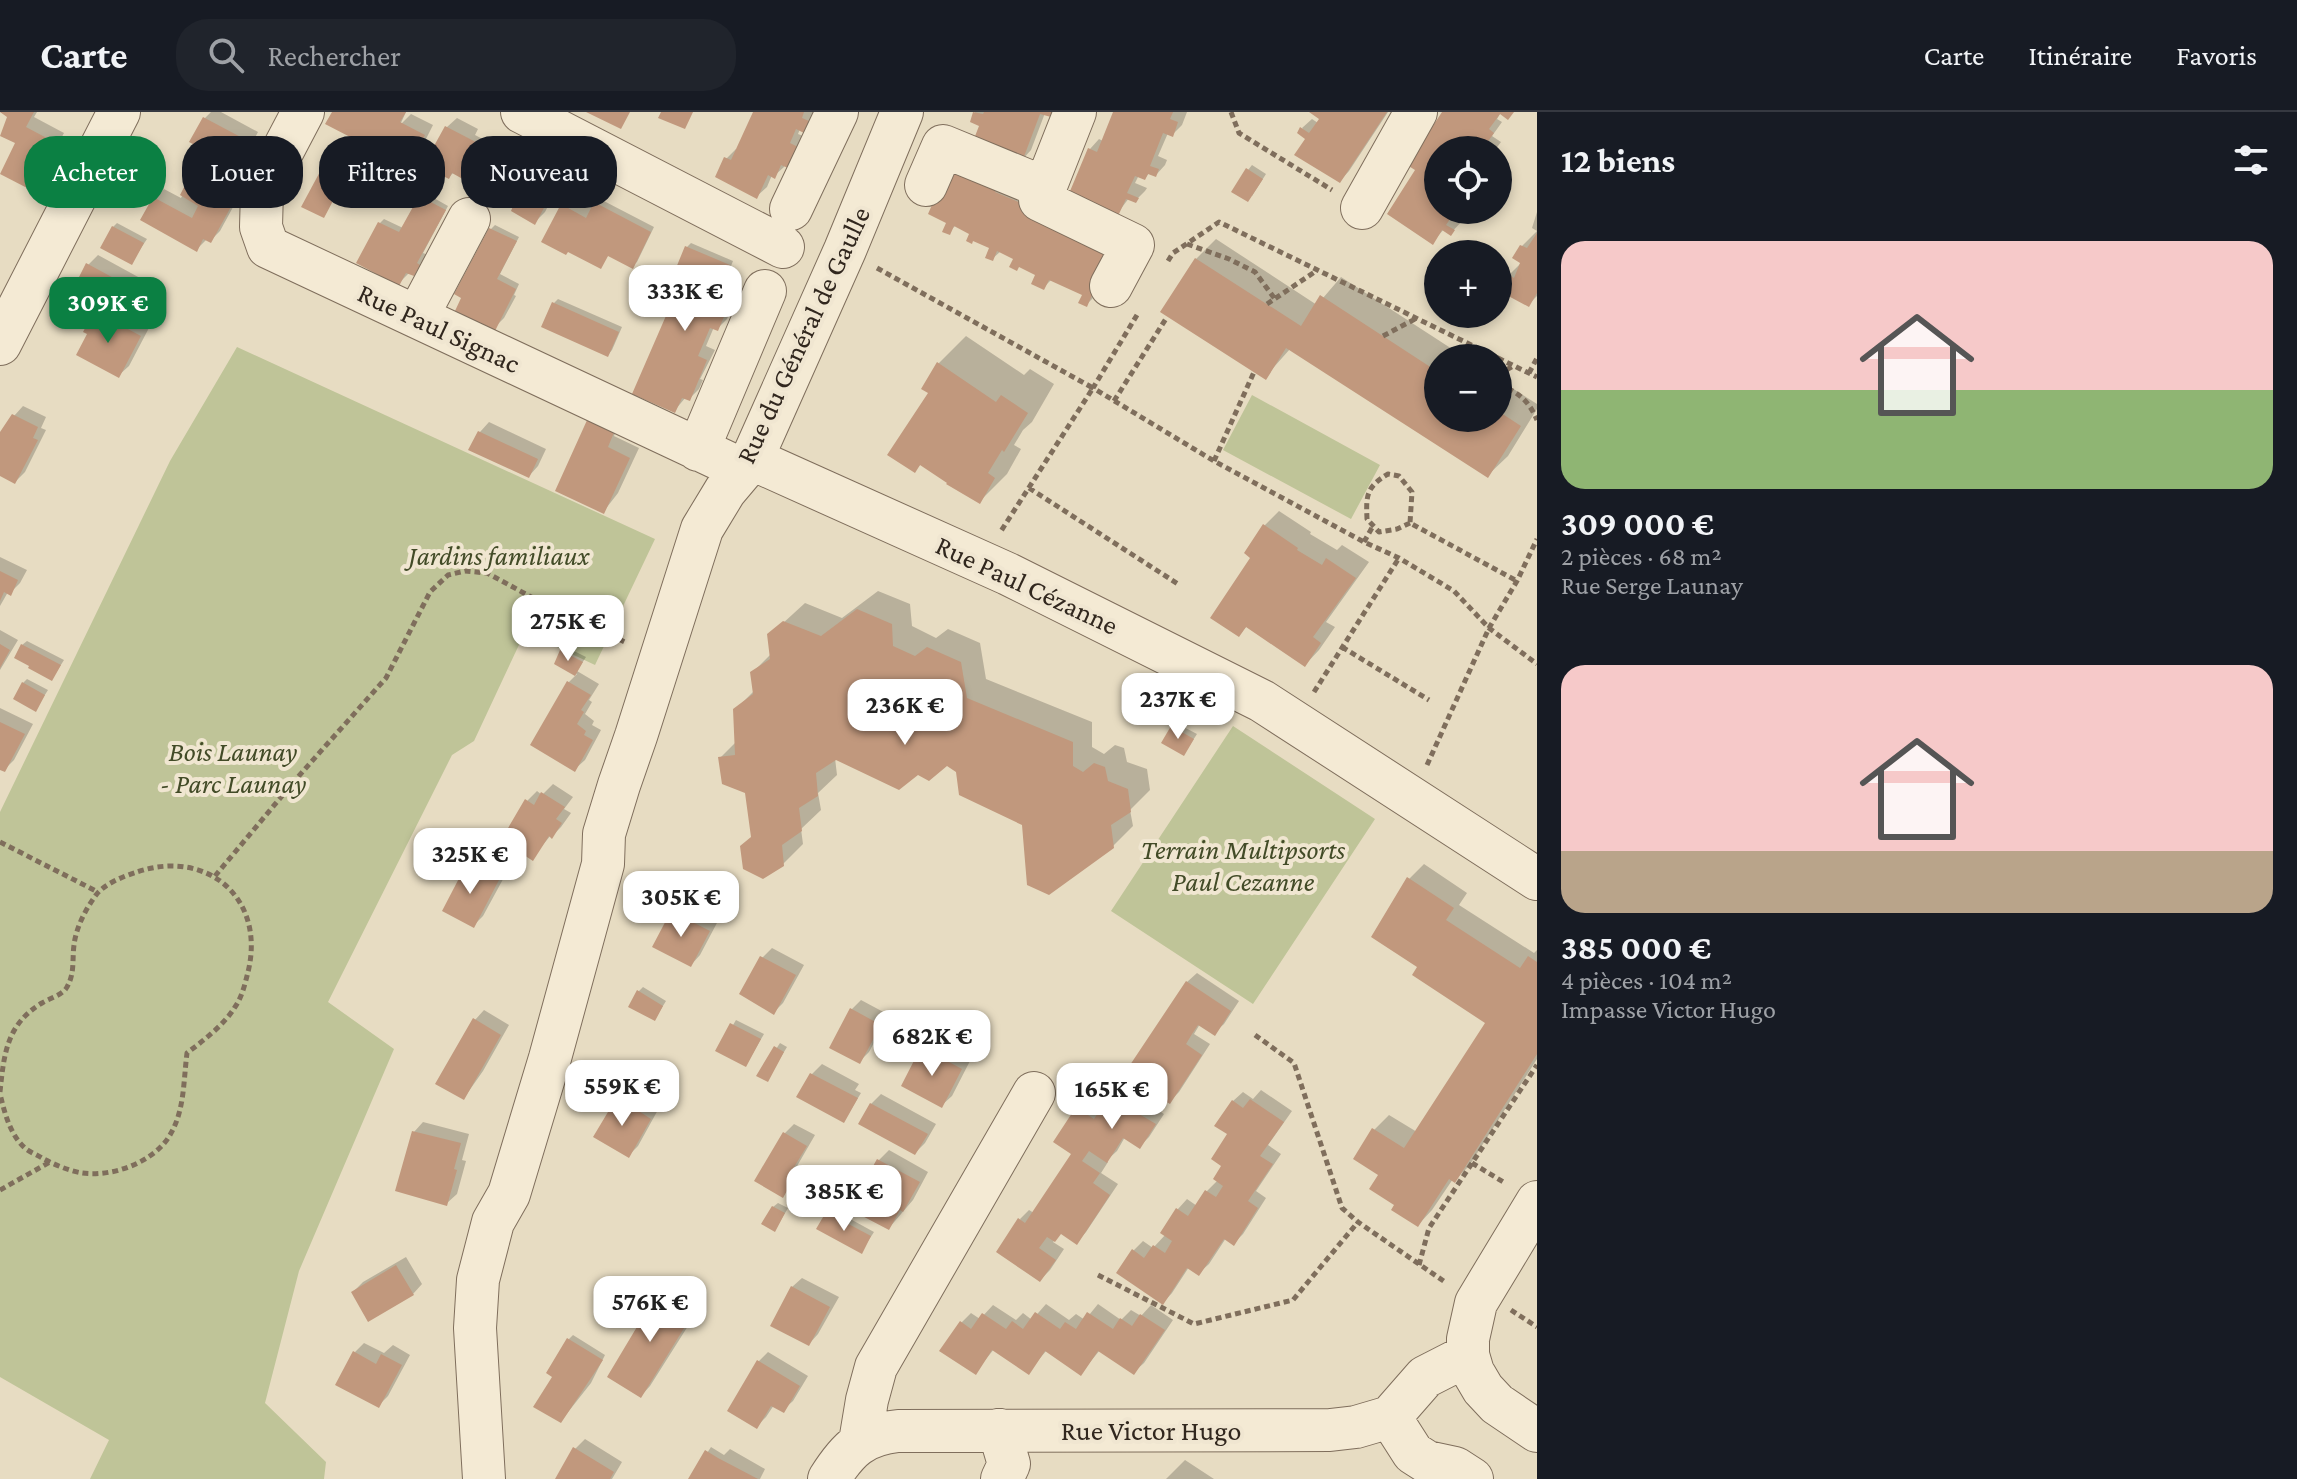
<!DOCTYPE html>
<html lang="fr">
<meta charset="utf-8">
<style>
body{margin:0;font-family:"Crimson Pro",serif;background:#20242c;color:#f1f3f6;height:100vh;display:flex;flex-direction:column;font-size:30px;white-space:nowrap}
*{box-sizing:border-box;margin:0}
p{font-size:26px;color:#9ea1a6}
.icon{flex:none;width:44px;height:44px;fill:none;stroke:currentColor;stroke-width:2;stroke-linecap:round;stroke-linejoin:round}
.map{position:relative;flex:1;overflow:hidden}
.sheet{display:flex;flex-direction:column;background:#171b24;width:760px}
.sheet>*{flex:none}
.hud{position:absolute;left:24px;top:24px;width:760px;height:72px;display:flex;gap:16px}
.tools{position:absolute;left:1424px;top:24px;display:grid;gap:16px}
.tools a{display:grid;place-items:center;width:88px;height:88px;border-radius:50%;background:#171b24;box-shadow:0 4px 12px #0003;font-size:40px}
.price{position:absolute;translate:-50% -68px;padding:0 18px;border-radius:16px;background:#fff;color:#222;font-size:26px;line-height:52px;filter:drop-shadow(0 2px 4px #0008)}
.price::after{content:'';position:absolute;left:50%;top:48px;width:24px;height:18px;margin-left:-12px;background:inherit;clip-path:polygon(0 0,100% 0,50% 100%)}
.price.active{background:#0b8043;color:#fff}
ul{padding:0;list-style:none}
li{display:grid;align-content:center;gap:16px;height:424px;padding:0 24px}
li span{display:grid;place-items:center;height:248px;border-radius:24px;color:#555}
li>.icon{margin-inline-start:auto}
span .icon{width:144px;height:144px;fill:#fffc;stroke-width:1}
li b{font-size:34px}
h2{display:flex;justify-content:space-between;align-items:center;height:96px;padding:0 24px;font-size:34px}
.pill{padding:0 28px;border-radius:32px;background:#171b24;box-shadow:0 4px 12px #0003;font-size:28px;line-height:72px}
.pill.active{background:#0b8043;color:#fff}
header{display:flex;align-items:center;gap:48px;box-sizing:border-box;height:112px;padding:0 40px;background:#171b24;border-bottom:2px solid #363941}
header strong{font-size:38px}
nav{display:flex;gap:44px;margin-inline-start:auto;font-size:28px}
.search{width:560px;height:72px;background:#20242c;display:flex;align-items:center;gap:20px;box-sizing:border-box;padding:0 28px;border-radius:32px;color:#9ea1a6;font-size:30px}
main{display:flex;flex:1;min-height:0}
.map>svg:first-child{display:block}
</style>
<header>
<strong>Carte</strong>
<div class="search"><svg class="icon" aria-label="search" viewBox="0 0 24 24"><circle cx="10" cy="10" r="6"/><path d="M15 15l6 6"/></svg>Rechercher</div>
<nav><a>Carte</a><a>Itinéraire</a><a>Favoris</a></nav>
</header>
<main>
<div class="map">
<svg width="1537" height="1367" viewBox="0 0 1537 1367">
<rect width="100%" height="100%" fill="#e7dcc2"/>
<path fill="#bfc498" d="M237,235L655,427L595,553L525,520L474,629L452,643L328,890L394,937L299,1159L265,1291L326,1350L324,1367H90L109,1328L0,1265V700L170,349Z
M1252,283L1380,353L1351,407L1223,338Z
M1233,614L1375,707L1253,892L1111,799Z"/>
<path fill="#0003" d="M1,0H37L34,5L64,21L40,66L31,76L10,5Z
M211,0H221L258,20L238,57L250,64L220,119L210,129L207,127L196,138L154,86L164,77L181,86L199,52L211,39L205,6Z
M334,0H406L400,13L411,2L433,13L415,49L405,58L390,34Z
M755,0H817L813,9L803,19L800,17L798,22L806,25L784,55L774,64L772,63L767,75L757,84L726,47L736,37L738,38Z
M975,0H1054L1045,1L1031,38L1022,48L981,12L972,9Z
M1116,0H1187L1182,13L1172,23L1168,21L1158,44L1167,48L1165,53L1156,63L1150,60L1145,66L1139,63L1135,71L1147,76L1145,79L1135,89L1129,86L1117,102L1090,37L1099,27L1103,29Z
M1313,0H1388L1349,59L1340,69L1302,16L1312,7L1318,11L1321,6Z
M1444,0H1513H1501L1497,7L1502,10L1492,24L1501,30L1495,38H1438V98H1457L1454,102L1463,108L1450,122L1444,117L1433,130L1418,58Z
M457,6L478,17L475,23L498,35L481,69L476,73L454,60L449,65L447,15Z
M514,42L538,55L543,50L565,61L545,100L535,110L510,46Z
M328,53L347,63L324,103L323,57Z
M1252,53L1266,62L1252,84L1248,58Z
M951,55L1051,90L1096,183L1086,193L1085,182L1052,167L1043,176L1038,162L1016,146L1001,139L992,147V135L956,113L949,120Z
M425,81L448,94L423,141L428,143L423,152L413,162H408L399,171L380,111L384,107L403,116Z
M572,84L594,96L600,87L654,115L637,150L632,154L609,142L600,155L562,93Z
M1537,100V119L1532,116Z
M117,111L147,127L131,151L113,115Z
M495,113L519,125L500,162L519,172L514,183L516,184L504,206L494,216L464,185L465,167L491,117Z
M1537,119V184L1529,192L1509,163L1522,150V134Z
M1216,127L1317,193L1341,165L1466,246H1438V306H1498V267L1537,292V297L1508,344L1488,363L1290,237L1265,265L1163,200L1196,147Z
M691,131L733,149L727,164L734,167L728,181L737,185L727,207L717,217L714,215L706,234L715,238L700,267L703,268L699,277L689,287L686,285L675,298L687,135Z
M98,143L140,166L128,188L119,197L150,214L129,254L119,263L90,222L85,219L96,200L105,190L88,153Z
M558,187L622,215L612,238L608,243L554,191Z
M966,224L1024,263L1030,257L1054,272L1032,310L1023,318L1014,333L1021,337L1007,362L979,390L922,351L914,359L930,281L924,276L939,251Z
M23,294L46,305L41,316L46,318L25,360L15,370L0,362V324L14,304Z
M594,302L618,314L614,324L639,336L618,381L604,399Z
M489,310L546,337L538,354L529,364L471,337L480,320Z
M1279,399L1311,420L1310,422L1337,438L1342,433L1369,450L1326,510L1335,515L1319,538L1305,553L1247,514L1239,523L1253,445L1265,413Z
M0,445L27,458L20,471L10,481L8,480L0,494Z
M878,479L910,492L912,514L936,526L948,517L980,531L986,567L1092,610V635L1104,642L1115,633L1124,636L1127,650L1147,657L1150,678L1130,698L1133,714L1113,734L1024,712L958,659L947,652L918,661L835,646L837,663L818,681L821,698L801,717L803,732L783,752L753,725L746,680L720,646L737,629L735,598L755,578L752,561L771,542L770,523L805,491L842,506Z
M0,518L18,528L0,558Z
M27,529L64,548L52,567L22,533Z
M566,535L586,545L577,559L599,572L589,588L592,590L585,602L594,609L592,613L601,618L585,648L575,657L569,570L577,562L556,551Z
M27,567L48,578L36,597L23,571Z
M0,596L33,612L14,648L4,658L0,655Z
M1176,611L1197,622L1184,642L1172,615Z
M553,672L573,685L564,697L571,701L561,715L552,724L551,723L532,746L527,689L537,679L542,683Z
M479,743L508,758L483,804L473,814L469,752Z
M1424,752L1467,781L1459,793L1534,841L1537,838V947L1469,1054L1455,1068L1453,1067L1432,1098L1418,1113L1397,1092L1381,1062L1374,1018L1389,1003L1417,1020L1488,910L1420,854L1409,767Z
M683,790L718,809L700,843L691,853L673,800Z
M772,836L804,853L783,891L774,900L762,846Z
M1197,861L1239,889L1224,912L1214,921L1200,912L1194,922L1210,932L1179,980L1169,990L1155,980L1147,991L1164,1002L1149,1025L1139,1035L1125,1025L1117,1039L1106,1049L1108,1050L1101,1061L1118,1072L1086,1120L1077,1130L1062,1120L1053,1130L1064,1137L1050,1158L1040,1168L1020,1107L1029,1098L1034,1101L1074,1041L1078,996L1087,987L1103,997L1187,870Z
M643,875L666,889L655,907L638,880Z
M861,888L889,903L869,940L859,950L852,897Z
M484,898L509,913L483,959L464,986L475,908Z
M736,908L764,922L746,953L718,938Z
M932,927L971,947L952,984L942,993L922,936Z
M780,931L787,935L767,968L759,963Z
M822,952L859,972L855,978L861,981L844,1009L799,985L812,962Z
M628,977L659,996L638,1034L628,1044L618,987Z
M1261,978L1292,999L1268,1033L1281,1042L1256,1079L1266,1086L1243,1122L1234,1131L1226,1126L1209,1152L1199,1161L1189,1155L1172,1181L1163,1191L1133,1139L1143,1129L1153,1136L1166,1122L1163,1120L1178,1097L1187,1087L1197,1094L1207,1079L1218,1068L1224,1053L1233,989L1243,980L1253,987Z
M881,982L936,1012L925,1031L915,1041L871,992Z
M423,1010L469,1022L462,1048L466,1049L457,1082L447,1091L414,1020Z
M794,1012L815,1023L793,1061L804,1067L802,1072L791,1073L783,1084L785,1021Z
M889,1038L928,1060L913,1088L889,1116L852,1097L879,1048Z
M806,1087L809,1089L801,1100L798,1098Z
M778,1091L788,1096L778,1113L773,1095Z
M832,1097L874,1120L861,1140L828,1101Z
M406,1145L422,1172L413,1182L353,1180L363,1170Z
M802,1166L839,1185L818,1222L809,1232L792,1175Z
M665,1175L697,1195L686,1213L688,1214L650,1274L641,1284L661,1179Z
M1046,1192L1069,1208L1076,1202L1085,1208L1098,1192L1121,1208L1131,1198L1141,1204L1151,1193L1173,1208L1144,1251L1134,1260L1100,1238L1081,1261L1047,1238L1028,1260L994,1237L975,1261L961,1211L971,1201L980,1207L993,1193L1016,1208L1023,1201L1032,1208Z
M573,1223L605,1243L591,1271L561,1309L554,1264L569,1227Z
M364,1231L384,1241L393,1233L410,1243L388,1284L378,1294L355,1240Z
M768,1240L808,1264L793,1289L783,1298L774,1293L766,1305L757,1314L758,1250Z
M585,1327L622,1350L612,1367H557L575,1337Z
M711,1335L724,1343L730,1337L765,1357L760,1367H690Z
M1185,1348L1214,1367H1166Z"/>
<path fill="#c1987d" d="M0,0H34L26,15L56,31L31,78L0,62L15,31L0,24L7,5Z
M332,0H406L400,10L425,23L405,61L380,48L383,42L325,12Z
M586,0H630L621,17Z
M661,0H693L685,17L658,6Z
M753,0H804L802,6L809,9L804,21L796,17L790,31L798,35L788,56L781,53L775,67L768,63L757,87L715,65L724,45L731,48Z
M973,0L983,2L984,0H1053L1051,5L1040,2L1022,50L972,32L979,14L970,10Z
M1113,0H1173L1170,7L1178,10L1173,25L1163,21L1150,54L1159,57L1156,65L1148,62L1145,68L1135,64L1127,81L1139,86L1136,91L1126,87L1118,104L1068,84L1088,36L1097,40Z
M1309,0H1387L1340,71L1294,43L1305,27L1297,21L1300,15L1309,21L1319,7Z
M1442,0H1514L1508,8L1500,2L1489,17L1494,21L1484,35L1489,38H1438V98H1456L1446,113L1455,118L1451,124L1442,118L1433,133L1387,102L1415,58L1407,53Z
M203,5L250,30L230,67L242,75L211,131L203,127L197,140L140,108L153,85L192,106L198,94L180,83L197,50L206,55L212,42L189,30Z
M445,14L495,40L477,75L452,61L449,67L423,54Z
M508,45L557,71L535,113L511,99L513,94L489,82Z
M949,54L997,75L995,80L1042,100L1111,137L1087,195L1078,191L1082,183L1049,168L1044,178L1031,172L1035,163L1019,155L1017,159L1009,155L1013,147L997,139L993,149L985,146L989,136L973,129L972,132L966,129L969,122L954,114L950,123L942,120L946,111L928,102Z
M322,56L344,68L324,106L301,95Z
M1246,56L1263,67L1248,90L1231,80Z
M419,84L446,98L417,151L420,153L414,164L406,161L399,174L356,151L378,110L399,120Z
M594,90L651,120L633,157L608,144L601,157L568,140L566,143L541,130L561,92L586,106Z
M112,114L144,131L132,153L100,136Z
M489,116L517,129L497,167L516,177L495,219L455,199L461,186L454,182Z
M1537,121V181L1529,195L1499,179L1507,162L1514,166L1520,151L1512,146L1520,133L1527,136Z
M685,134L730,153L721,175L725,177L719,191L728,195L718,219L710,216L698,244L707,248L690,289L682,286L675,301L632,282L685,160L676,156Z
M1195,146L1301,214L1320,183L1438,260V306H1498V299L1521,314L1488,366L1286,236L1266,268L1160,200Z
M86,151L132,176L119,200L78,179L85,168L79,165Z
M552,190L619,220L608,245L541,215Z
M94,199L141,224L119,266L76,243L87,222L83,220Z
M937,250L996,290L1001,283L1028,301L1004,340L1002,338L988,361L995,366L980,392L946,372L947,371L920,353L915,361L887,343L928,281L921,277Z
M12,302L38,315L33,326L38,328L15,372L0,364V320Z
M588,306L615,318L608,335L630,346L604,402L555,379Z
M478,319L538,347L529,366L468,338Z
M1263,412L1298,436L1297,438L1322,453L1326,446L1356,466L1313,525L1321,531L1305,555L1246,515L1239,525L1210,506L1250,446L1244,441Z
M0,459L18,468L11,484L4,480L0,489Z
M857,497L892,512L893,534L915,544L927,535L961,550L967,586L1073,630V654L1083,660L1094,651L1105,655L1108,669L1128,677L1131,700L1111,713L1114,736L1049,783L1027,773L1022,713L959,683L956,660L947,654L929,669L918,663L899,678L836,648L816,661L818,684L799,696L802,719L782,733L784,754L763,767L743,757L740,734L751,725L745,681L722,672L718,645L735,643L733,597L753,582L750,560L770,547L767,522L783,509L821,524Z
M0,532L10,538L0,556Z
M21,532L61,553L52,569L28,556L29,554L14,546Z
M560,538L583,550L575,564L554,552Z
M567,569L591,583L581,598L584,600L577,612L586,619L584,623L593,628L575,660L530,633Z
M22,570L45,583L36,600L13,587Z
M0,610L25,622L5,660L0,658Z
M1171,614L1194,627L1184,644L1161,631Z
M541,680L565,695L556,707L562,711L552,727L549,724L533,749L501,728L525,687L534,693Z
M467,751L499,768L474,816L442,799Z
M1407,765L1454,796L1446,808L1520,856L1528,844L1537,850V942L1455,1071L1449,1067L1418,1115L1391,1098L1394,1093L1369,1077L1378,1063L1353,1047L1372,1016L1404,1036L1485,911L1412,863L1417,855L1371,825Z
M671,799L710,819L691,855L652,835Z
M760,844L796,863L774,903L739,882Z
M1186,869L1231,899L1215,924L1198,913L1192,922L1186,932L1202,943L1170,992L1152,981L1139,1002L1156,1012L1140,1037L1123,1026L1107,1051L1089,1039L1082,1049L1100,1061L1093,1071L1110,1083L1077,1133L1061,1122L1055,1130L1047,1125L1039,1136L1056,1148L1040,1170L996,1140L1018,1106L1025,1111L1071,1042L1053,1030L1076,995L1094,1007Z
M637,878L663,894L655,909L628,895Z
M850,896L881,913L860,952L829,936Z
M473,906L501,923L464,988L435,972Z
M730,911L761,927L746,955L715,939Z
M774,934L784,940L768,970L756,964Z
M921,935L962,957L942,996L901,974Z
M810,961L858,986L844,1011L796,985Z
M617,985L651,1007L629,1046L593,1025Z
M1250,987L1284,1010L1260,1044L1273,1052L1248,1089L1258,1096L1234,1134L1224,1127L1199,1164L1187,1156L1163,1193L1116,1161L1132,1137L1144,1146L1153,1133L1165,1141L1172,1129L1160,1121L1176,1096L1188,1104L1205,1078L1216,1085L1223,1074L1213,1067L1221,1054L1211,1047L1227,1022L1214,1014L1232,988L1243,996Z
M870,991L928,1022L915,1043L858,1012Z
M412,1019L461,1031L454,1057L457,1058L447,1094L395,1079Z
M783,1020L807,1034L788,1065L802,1072L798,1079L789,1075L783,1086L754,1069Z
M877,1047L920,1070L903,1100L900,1098L889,1118L849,1097Z
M772,1094L785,1101L775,1120L761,1112Z
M826,1100L871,1124L862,1142L816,1117Z
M396,1153L414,1183L368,1210L351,1180Z
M791,1174L830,1195L809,1234L770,1214Z
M659,1178L694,1200L641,1286L607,1265Z
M1035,1200L1060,1217L1065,1210L1076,1217L1087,1200L1113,1217L1120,1206L1132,1214L1140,1202L1165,1218L1134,1263L1098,1239L1081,1264L1045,1239L1029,1263L992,1238L976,1263L939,1239L960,1209L971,1217L982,1201L1006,1217L1012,1209L1023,1217Z
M567,1226L603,1248L561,1311L533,1295L552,1265L546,1261Z
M353,1239L376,1252L381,1242L402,1253L379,1296L335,1273Z
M757,1248L800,1274L784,1301L771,1294L757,1317L727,1299Z
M573,1335L614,1360L610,1367H555Z
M705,1338L718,1346L758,1367H688Z"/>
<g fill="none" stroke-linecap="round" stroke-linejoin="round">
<g stroke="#7f6e5c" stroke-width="44">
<path id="minor" d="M303,0L262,78L261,115L268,135L743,358
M522,0L783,135
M926,73L943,34L1045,76L1040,88L1133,133L1111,174
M1045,76L1075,0
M1362,96L1416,0
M791,97L837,0
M417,205L469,107
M0,232L119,0
M698,338L765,179
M752,347L1008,462L1262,589L1537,767
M1537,1090L1476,1191L1468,1227V1243L1473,1260L1483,1277L1497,1292L1537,1319
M1390,1305L1413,1341L1427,1350L1455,1356L1472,1367
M999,1318L1009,1352L1002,1367
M860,1330L867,1288L876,1255L1034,981
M484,1367L475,1216L478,1168L493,1110L509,1082L550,946L603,752L604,722L619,673L636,624L702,417L725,379L752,347L845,138L902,0
M829,1367C848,1337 862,1323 898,1319L1330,1318L1356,1315L1390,1305L1425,1265L1468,1243"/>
</g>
<path stroke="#7f6e5c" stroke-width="5" stroke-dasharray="6 4" stroke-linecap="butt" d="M1231,0L1239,21L1332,78
M1187,132L1229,147L1255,160L1275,187
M1168,149L1173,141L1219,110L1498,246
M877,156L1093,276L1001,419
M1267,192L1316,159
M1137,203L1093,276L1214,349L1364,430L1399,446L1454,479L1489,516L1537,552
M1383,224L1415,207
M1498,246L1537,265
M1529,261L1537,246
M1498,263L1513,254
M1498,273C1518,279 1529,289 1537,308
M1114,289L1167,205
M1214,349L1254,260
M1029,376L1178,472
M1410,411L1397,417L1379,420L1367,407C1366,384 1366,375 1388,362L1399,364L1412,380L1410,411L1517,469
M1364,430L1373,414
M1342,535L1429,588
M1314,580L1399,446
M1427,653L1489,516L1517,469L1537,427
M0,730L98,780
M215,764L297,666L386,566L430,480L448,463L465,459L487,461L535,487L627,531
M1255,923L1294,951L1342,1096L1358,1110L1445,1170
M0,980C4,941 7,912 42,891C50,886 63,883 67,875C75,861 72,848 74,833C76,816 85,798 96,783C104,772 124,764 137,760C208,736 266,787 248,860C245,872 242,885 235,895C224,913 204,928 187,941C183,972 185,1003 166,1029C148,1052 111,1065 82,1061C69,1059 53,1052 42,1046C37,1043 30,1040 26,1037C10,1023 5,1002 0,982
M1472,1051L1505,1071
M0,1078L50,1050
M1419,1153L1429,1116L1537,953
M1098,1163L1194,1212L1293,1188L1358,1110
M1511,1198L1537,1215"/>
<use href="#minor" stroke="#f4ead4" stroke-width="42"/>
</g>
<g text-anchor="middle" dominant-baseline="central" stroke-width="8" stroke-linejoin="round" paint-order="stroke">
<g font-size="28" fill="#31271e" stroke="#f0e6d1">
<text transform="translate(439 216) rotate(25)">Rue Paul Signac</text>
<text transform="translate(803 223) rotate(-65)">Rue du Général de Gaulle</text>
<text transform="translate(1027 473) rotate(25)">Rue Paul Cézanne</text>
<text x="1151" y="1318">Rue Victor Hugo</text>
</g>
<g font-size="28" font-style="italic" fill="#424b27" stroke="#f0e6d1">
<text x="499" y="443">Jardins familiaux</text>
<text x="233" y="639">Bois Launay<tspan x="233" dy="32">- Parc Launay</tspan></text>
<text x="1243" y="737">Terrain Multipsorts<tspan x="1243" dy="32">Paul Cezanne</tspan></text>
</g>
</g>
</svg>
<div class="tools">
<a><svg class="icon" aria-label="locate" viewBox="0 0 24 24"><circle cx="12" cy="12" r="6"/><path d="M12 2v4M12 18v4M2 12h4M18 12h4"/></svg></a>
<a>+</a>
<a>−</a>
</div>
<b class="price" style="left:685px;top:221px">333K €</b>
<b class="price active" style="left:108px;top:233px">309K €</b>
<b class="price" style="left:568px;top:551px">275K €</b>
<b class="price" style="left:1178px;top:629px">237K €</b>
<b class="price" style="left:905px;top:635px">236K €</b>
<b class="price" style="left:470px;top:784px">325K €</b>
<b class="price" style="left:681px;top:827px">305K €</b>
<b class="price" style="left:932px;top:966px">682K €</b>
<b class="price" style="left:622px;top:1016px">559K €</b>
<b class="price" style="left:1112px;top:1019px">165K €</b>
<b class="price" style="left:844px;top:1121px">385K €</b>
<b class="price" style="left:650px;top:1232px">576K €</b>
<div class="hud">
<a class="pill active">Acheter</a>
<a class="pill">Louer</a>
<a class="pill">Filtres</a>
<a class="pill">Nouveau</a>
</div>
</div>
<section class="sheet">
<h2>12 biens<svg class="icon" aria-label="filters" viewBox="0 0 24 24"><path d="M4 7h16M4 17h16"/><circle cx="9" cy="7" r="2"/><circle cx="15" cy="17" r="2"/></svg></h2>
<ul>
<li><span style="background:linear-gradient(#f6c9c9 60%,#8fb573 0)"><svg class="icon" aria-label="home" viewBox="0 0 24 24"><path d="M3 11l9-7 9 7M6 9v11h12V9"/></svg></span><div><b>309 000 €</b><p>2 pièces · 68 m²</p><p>Rue Serge Launay</p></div></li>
<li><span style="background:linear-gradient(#f6c9c9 75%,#b9a48a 0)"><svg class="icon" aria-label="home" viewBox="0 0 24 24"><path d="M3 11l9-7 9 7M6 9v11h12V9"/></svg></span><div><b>385 000 €</b><p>4 pièces · 104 m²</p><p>Impasse Victor Hugo</p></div></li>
</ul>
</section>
</main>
